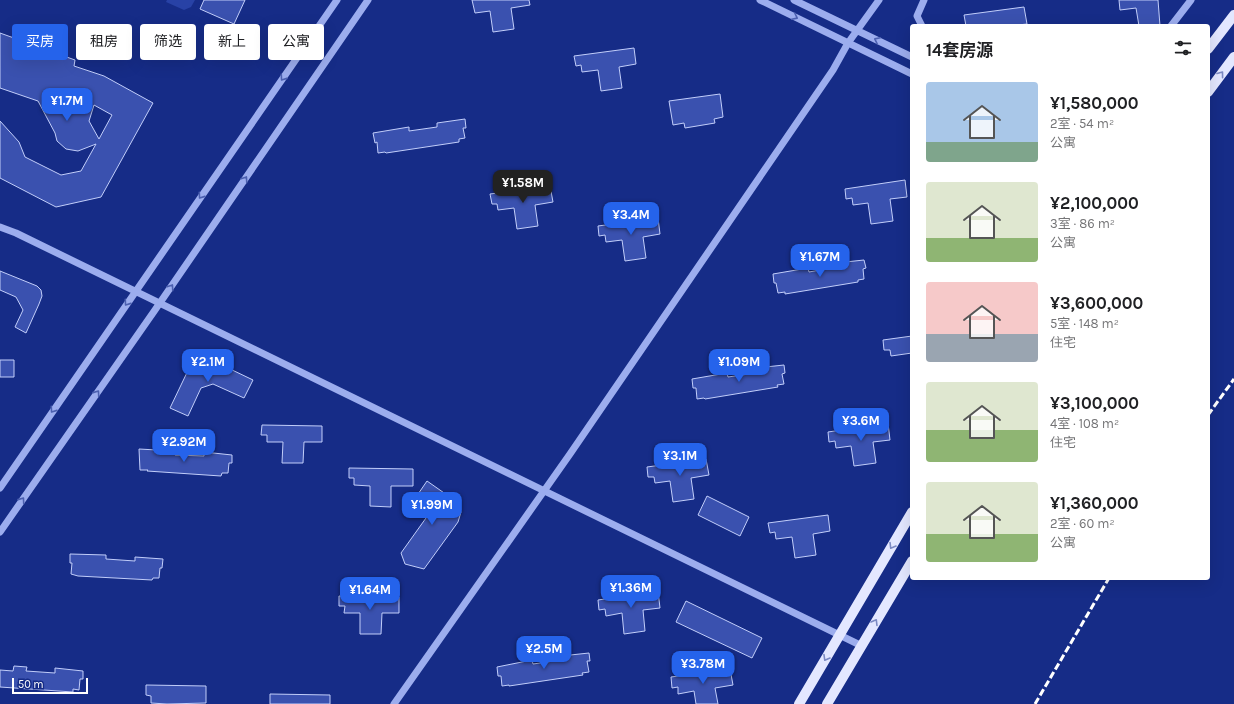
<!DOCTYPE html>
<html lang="zh">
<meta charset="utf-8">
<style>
body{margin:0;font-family:Karla,"Noto Sans SC",sans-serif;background:#f6f6f6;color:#202124;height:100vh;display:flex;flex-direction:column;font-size:15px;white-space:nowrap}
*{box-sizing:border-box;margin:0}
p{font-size:13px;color:#757577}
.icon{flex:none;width:22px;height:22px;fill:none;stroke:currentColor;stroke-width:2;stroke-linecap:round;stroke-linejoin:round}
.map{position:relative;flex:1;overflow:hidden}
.sheet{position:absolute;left:910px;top:24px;width:300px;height:556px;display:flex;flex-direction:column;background:#fff;border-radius:4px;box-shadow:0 4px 16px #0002}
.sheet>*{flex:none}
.banner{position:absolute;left:12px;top:24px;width:380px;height:36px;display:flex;gap:8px}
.scale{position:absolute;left:12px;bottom:10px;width:76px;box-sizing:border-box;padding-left:4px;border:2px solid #fff;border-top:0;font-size:11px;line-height:14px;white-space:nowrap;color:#fff;-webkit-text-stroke:3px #162c87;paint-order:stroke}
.price{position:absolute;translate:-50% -34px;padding:0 9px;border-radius:8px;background:#2563eb;color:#fff;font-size:13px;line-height:26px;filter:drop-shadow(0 1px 2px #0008)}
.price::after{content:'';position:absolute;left:50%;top:24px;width:12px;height:9px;margin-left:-6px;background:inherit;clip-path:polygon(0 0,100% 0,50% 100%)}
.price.active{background:#222;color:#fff}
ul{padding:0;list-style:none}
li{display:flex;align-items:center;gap:12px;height:100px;padding:0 16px}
li span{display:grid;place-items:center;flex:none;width:112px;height:80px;border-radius:4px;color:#555}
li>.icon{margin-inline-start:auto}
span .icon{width:48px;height:48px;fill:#fffc;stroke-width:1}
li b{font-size:17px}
h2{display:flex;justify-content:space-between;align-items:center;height:48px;padding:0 16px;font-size:17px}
.tag{padding:0 14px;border-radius:4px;background:#fff;box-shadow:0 4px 16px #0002;font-size:14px;line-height:36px}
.tag.active{background:#2563eb;color:#fff}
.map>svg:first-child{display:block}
</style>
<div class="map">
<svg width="1234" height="704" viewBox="0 0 1234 704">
<rect width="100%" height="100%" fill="#162c87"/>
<path fill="#2842a6" d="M167,0H195L191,7L184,10L166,2Z"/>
<path fill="#3a51af" stroke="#c2cefa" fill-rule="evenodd" d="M204,0H245L234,24L200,9Z
M472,0H529L530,5L511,8L514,29L493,32L490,11L475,13Z
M1119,0H1158L1160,26H1139L1136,8L1120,10Z
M1024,7L1027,24L1009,26H966L964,15Z
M0,33L75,60L74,66L104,76L153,103L101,197L56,207L0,178V121L19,142L25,157L61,175L81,171L96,144L78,151L66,149L57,141L55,133L38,101L0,88ZM94,105L112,115L99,139L89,121Z
M634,48L636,64L619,67L622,88L601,91L598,70L582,72L581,65L576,66L574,56Z
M720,94L723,117L714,119L715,123L685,128L684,123L673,125L669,101Z
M465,119L466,128H463L465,138L459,139V142L386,153L385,152L378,153L377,142L375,143L373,133L409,127V131L437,127V123Z
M905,180L907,197L890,199L893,221L871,224L868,203L853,205L852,198L846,199L845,189Z
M550,186L553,202L535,205L538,226L517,229L514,208L498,210L497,204H492L490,194Z
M658,218L660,234L643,237L646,258L625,261L622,240L606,242L605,235L599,236L598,226Z
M864,260L866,268L863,269L864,279L858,280V282L785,294V292L778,293L776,283H774L773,274L808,268L809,272L837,267L836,263Z
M0,271L37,286L41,290L42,296L39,304L26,333L15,327L23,310L16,297L0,290Z
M912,336V353L891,356L890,350H884L883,340Z
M203,356L253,380L244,398L213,384L201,388L188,416L170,408L193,360Z
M0,360H14V377H0Z
M784,365L785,373L782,374L784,384L777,385L778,387L705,399L704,398L697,399L696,388H693L692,379L727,373L728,377L756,373V368Z
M888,423L890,440L873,442L876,463L854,466L851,446L836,448L835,441L829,442L828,432Z
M262,425L322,426V442H304L303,463H282L283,442H267V435H261Z
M139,449L175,451V455L204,456V452L232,455V463H229L228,473H222L221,476L147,471L148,470H140Z
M706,459L709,475L691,478L694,499L673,502L670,481L655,483L654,477H648L647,467Z
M349,468L413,469V486H391V507L370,506V486L354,485V478H349Z
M427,481L457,502L461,512L458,522L424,569L405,564L401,553L431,511L414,500Z
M707,496L749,517L740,536L698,515Z
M828,515L830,531L813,534L816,555L795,558L792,537L776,539L775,532L770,533L768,523Z
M70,554L106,555V559L135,561V557L163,559L162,568H160L159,578H153L152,580L78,576L71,574L72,563H70Z
M658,591L660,608L643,610L645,631L624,634L622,613L606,616L605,609L599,610L598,600Z
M339,596L399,597V613H382L381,634H360V613H344L345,606H339Z
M686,601L762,638L752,658L676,622Z
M589,653L590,661H587L589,672L582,673L583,675L509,686V685L502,686L501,676H498L497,667L532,660L533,664L561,660V656Z
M14,666L27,667L26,671L55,673V668L83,671V679H80L79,690L73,689V692L0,687V670L13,671Z
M730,669L733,685L715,688L718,704H696L694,691L678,694V687L672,688L671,677Z
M146,685L206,686V703L167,704L151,703V696L146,695Z
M270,694L330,695V704H270Z"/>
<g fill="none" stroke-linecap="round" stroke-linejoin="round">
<path stroke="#9cadee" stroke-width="7" d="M760,0L912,74
M794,0L912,57
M922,26L917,16L924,0
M1171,26L1191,0
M0,227L16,233L862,646
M0,488L337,0
M0,532L155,310L368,0
M394,704L570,454L833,70L848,43L879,0"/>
<path stroke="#e3e7ff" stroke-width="10" d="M1208,49L1234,15
M1208,92L1234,57
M799,704L912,512
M827,704L912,561"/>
<path stroke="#fff" stroke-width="3" stroke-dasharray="7 3" stroke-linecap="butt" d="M1208,415L1234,379
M1035,704L1109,578"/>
</g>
<defs><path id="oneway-chevron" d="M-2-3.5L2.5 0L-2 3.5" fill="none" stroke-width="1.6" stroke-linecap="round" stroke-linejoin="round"/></defs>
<g stroke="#4c60b0">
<use href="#oneway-chevron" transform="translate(795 17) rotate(26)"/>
<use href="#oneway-chevron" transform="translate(877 40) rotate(-154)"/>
<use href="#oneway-chevron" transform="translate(283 78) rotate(125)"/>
<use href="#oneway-chevron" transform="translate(245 179) rotate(-56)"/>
<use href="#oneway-chevron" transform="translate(201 196) rotate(125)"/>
<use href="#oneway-chevron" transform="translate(171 287) rotate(-56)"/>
<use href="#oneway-chevron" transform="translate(127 303) rotate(125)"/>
<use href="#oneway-chevron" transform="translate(97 393) rotate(-55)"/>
<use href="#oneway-chevron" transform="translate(53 410) rotate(125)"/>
<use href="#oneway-chevron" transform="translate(22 500) rotate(-55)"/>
</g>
<g stroke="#7c8ac3">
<use href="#oneway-chevron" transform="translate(1221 74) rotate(-53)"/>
<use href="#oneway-chevron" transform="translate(892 546) rotate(121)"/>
<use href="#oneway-chevron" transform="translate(875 622) rotate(-59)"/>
<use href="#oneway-chevron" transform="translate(826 658) rotate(120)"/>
</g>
</svg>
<div class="scale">50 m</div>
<b class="price" style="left:67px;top:122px">¥1.7M</b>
<b class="price active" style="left:523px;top:204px">¥1.58M</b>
<b class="price" style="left:631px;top:236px">¥3.4M</b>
<b class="price" style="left:820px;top:278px">¥1.67M</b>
<b class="price" style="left:208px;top:383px">¥2.1M</b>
<b class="price" style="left:739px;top:383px">¥1.09M</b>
<b class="price" style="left:861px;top:442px">¥3.6M</b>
<b class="price" style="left:184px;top:463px">¥2.92M</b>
<b class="price" style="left:680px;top:477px">¥3.1M</b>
<b class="price" style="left:432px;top:526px">¥1.99M</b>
<b class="price" style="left:631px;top:609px">¥1.36M</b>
<b class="price" style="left:370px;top:611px">¥1.64M</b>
<b class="price" style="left:544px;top:670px">¥2.5M</b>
<b class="price" style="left:703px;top:685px">¥3.78M</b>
<div class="banner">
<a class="tag active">买房</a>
<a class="tag">租房</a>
<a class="tag">筛选</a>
<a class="tag">新上</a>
<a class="tag">公寓</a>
</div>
<section class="sheet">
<h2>14套房源<svg class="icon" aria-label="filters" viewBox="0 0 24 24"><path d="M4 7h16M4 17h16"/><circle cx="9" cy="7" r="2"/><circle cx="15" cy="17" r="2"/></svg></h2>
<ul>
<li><span style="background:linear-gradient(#a9c7e8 75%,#7fa58c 0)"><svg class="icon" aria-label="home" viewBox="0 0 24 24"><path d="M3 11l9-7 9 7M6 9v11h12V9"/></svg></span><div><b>¥1,580,000</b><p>2室 · 54 m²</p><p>公寓</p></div></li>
<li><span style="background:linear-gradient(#dfe7d0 70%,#8fb573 0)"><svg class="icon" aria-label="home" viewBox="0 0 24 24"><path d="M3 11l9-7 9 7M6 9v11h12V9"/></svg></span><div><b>¥2,100,000</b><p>3室 · 86 m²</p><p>公寓</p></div></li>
<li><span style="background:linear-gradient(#f6c9c9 65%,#9aa5b1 0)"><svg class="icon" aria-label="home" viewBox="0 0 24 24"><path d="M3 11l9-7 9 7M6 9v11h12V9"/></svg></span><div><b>¥3,600,000</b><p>5室 · 148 m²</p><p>住宅</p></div></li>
<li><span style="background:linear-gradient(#dfe7d0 60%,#8fb573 0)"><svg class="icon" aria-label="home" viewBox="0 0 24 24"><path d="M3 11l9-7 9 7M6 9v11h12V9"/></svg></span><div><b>¥3,100,000</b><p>4室 · 108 m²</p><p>住宅</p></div></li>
<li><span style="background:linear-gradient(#dfe7d0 65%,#8fb573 0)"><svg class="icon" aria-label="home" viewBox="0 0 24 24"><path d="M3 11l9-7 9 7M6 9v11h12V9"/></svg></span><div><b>¥1,360,000</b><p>2室 · 60 m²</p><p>公寓</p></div></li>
</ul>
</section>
</div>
